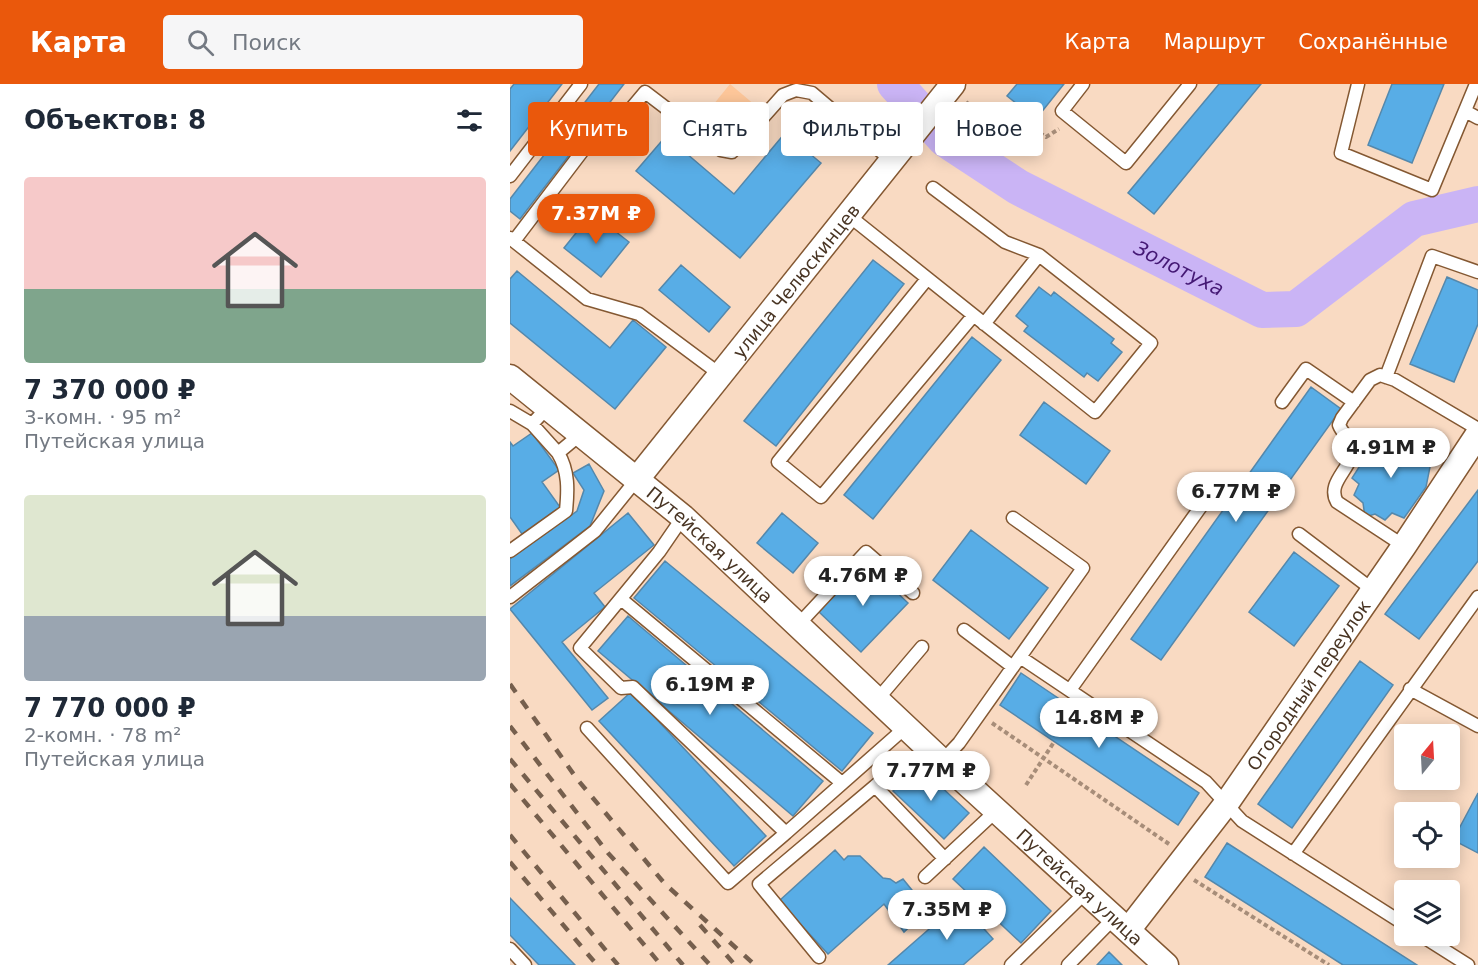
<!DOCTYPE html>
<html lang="ru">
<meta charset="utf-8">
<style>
body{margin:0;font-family:"DejaVu Sans",sans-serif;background:#f6f6f7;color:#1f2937;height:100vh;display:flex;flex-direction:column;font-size:22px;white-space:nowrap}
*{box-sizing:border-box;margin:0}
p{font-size:20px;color:#747a83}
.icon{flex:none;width:33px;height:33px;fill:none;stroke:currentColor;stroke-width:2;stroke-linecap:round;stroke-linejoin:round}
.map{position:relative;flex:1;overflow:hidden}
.drawer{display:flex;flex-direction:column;background:#fff;width:510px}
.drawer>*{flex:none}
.banner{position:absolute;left:18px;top:18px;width:570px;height:54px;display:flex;gap:12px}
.needle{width:39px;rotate:18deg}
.buttons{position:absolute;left:884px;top:640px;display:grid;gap:12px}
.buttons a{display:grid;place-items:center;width:66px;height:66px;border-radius:6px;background:#fff;box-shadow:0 3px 15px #0003;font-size:30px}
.price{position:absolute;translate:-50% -51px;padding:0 14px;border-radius:21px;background:#fff;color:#222;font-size:20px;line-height:39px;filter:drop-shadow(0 2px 3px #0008)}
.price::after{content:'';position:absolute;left:50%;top:36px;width:18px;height:14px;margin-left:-9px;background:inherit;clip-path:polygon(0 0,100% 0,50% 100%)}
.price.selected{background:#ea580c;color:#fff}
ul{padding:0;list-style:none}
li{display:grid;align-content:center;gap:12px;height:318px;padding:0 24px}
li span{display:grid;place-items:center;height:186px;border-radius:6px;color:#555}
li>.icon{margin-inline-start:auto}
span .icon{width:108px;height:108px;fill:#fffc;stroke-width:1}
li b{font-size:26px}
h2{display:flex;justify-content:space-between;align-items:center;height:72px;padding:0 24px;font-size:26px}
.pill{padding:0 21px;border-radius:6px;background:#fff;box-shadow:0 3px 15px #0003;font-size:21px;line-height:54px}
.pill.selected{background:#ea580c;color:#fff}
header{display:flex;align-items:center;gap:36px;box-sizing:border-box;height:84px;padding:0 30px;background:#ea580c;color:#fff}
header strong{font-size:28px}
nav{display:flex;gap:33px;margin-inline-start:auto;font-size:21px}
.search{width:420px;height:54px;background:#f6f6f7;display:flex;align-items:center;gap:15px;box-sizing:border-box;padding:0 21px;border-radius:6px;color:#747a83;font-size:22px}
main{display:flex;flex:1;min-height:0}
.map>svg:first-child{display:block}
</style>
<header>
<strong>Карта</strong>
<div class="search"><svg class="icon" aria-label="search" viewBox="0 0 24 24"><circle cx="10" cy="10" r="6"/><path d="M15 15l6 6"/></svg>Поиск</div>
<nav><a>Карта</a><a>Маршрут</a><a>Сохранённые</a></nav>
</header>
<main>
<section class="drawer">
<h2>Объектов: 8<svg class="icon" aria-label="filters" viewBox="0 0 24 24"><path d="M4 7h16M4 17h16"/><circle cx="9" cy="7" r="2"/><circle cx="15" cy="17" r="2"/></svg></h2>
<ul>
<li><span style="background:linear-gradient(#f6c9c9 60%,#7fa58c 0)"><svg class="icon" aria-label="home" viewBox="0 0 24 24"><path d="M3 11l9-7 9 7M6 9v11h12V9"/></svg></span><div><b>7 370 000 ₽</b><p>3-комн. · 95 m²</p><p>Путейская улица</p></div></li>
<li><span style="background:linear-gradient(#dfe7d0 65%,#9aa5b1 0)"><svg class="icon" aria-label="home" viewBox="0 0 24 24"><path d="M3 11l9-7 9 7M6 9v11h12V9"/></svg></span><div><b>7 770 000 ₽</b><p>2-комн. · 78 m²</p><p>Путейская улица</p></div></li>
</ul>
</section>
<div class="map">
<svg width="968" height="881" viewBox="0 0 968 881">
<rect width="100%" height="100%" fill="#f9dac2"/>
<path fill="#fec79a" d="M220,0L252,27L226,57L195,31Z"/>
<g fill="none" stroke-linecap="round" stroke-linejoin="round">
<path stroke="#cab4f5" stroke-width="36" id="s1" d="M385,0L435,55L508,103L752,226L786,225L904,135L968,120"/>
</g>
<path fill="#58ade6" stroke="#5488ac" stroke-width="1.5" d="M4,0H52L0,67V5Z
M89,0H114L10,135L0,127V115Z
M507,0H554L526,35L497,12Z
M709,0H751L644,130L618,109Z
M882,0H934L902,79L858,61Z
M275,49L311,79L230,174L126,87L156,52L224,110Z
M82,129L119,158L91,193L54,164Z
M363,176L394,200L266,362L234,337Z
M171,181L220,223L199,248L149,206Z
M7,187L100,264L123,236L156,263L105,325L0,239V195Z
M937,193L968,206V240L944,298L900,280Z
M529,203L541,212L544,208L604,255L601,259L612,268L588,297L577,289L574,293L514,247L518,242L506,232Z
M462,253L491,276L363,435L334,411Z
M801,303L831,325L651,576L621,555Z
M534,318L600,367L576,400L510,351Z
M22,349L49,386L32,398L50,423L12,450L0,433V358L3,362Z
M888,350L892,362L904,361L907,372L922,373L916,403L894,434L882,429L875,436L865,430L855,433L853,419L844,411L849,400L842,394L860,366Z
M79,380L94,407L80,442L0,502V475L67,427L74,406L63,389Z
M968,406V477L909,555L875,530Z
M118,429L144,461L84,509L95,523L52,558L98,614L82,626L0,525Z
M272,429L308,459L283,489L247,459Z
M461,446L538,504L499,555L423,496Z
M784,468L829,502L784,562L739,528Z
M155,477L363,649L332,687L124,514Z
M355,478L398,519L351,568L308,527Z
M118,532L313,697L283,732L88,567Z
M850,577L883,601L782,744L748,720Z
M511,589L689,709L668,741L490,621Z
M121,608L256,752L224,782L89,637Z
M408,681L459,729L434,755L383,707Z
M968,709V769L943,756Z
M717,759L907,881H833L695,793Z
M474,763L541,827L511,859L443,795Z
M325,766L334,776L338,772H350L373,794L380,795L386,799L393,795L410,816L403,822L412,831L394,848L374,820L318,870L269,817Z
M0,814L65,881H29L0,851Z
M450,818L483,855L453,881H378Z
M599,868L612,881H587Z"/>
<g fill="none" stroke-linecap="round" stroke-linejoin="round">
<g stroke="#845832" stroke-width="15">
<path id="lane" d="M573,0L552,27L616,79L680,0
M848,0L831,69L922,106L966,0
M955,27L968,34
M0,92L71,0
M423,104L495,158L529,171
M338,131L585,328L641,259L529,171L474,240
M0,154L77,215L129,230L211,291
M4,157L80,57L109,39L135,8L211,66L222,68L273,11L286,6L302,9L381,76
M417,195L268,378L311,413L463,232
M876,293L922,172L968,188
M772,318L796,285L844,318
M0,327L22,340L38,323
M22,340L48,369
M173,433L149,468L70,564L111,604L123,603L276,749L396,643
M789,450L863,506
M894,462L827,418C815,397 846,383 842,361C840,355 832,349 829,341L832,334L860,296L870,291L885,296L968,345
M0,467L56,427C58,407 59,387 48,369L72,349
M0,513L85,447L127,395
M111,515L332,699
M288,541L356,468L403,509
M454,546L503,583
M510,573L696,698L732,737L894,840
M900,605L968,642
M560,606L692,421
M367,616L412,563
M77,644L218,799L276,749
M432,677L449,659L573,484L503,434
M391,679L365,702L435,775
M783,770L968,513
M415,793L486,727
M912,852L958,881
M0,865L15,881
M309,873L249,800L365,702
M501,881L576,808
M558,881L605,833"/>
</g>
<g stroke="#845832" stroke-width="27">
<g id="street">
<path id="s2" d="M0,293L173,433L432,677L656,881"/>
<path id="s3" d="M127,395L443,0"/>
<path id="s4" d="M619,845L716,720L894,462L968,350"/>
</g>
</g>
<path stroke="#a78d79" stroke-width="4" stroke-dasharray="4.5 3" stroke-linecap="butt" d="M456,18L461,22L489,23L536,53L549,45
M482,639L659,760
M516,701L544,658
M684,796L819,881"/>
<use href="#lane" stroke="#fff" stroke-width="12"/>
<use href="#street" stroke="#fff" stroke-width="24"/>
<path stroke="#765f4d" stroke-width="4.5" stroke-dasharray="10 10" stroke-linecap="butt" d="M0,600L67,695L155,800L245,881
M0,642L98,769L200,881
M0,675L173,881
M0,700L151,881
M0,751L108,881
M0,778L87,881
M190,841L225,881"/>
</g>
<g text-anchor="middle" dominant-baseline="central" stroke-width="4.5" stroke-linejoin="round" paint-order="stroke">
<g font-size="18" fill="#483423" stroke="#ffead9">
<text stroke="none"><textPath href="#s3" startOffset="254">улица Челюскинцев</textPath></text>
<text stroke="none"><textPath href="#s2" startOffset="261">Путейская улица</textPath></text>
<text stroke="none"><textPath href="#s4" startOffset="303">Огородный переулок</textPath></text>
<text stroke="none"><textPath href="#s2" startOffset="765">Путейская улица</textPath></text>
</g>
<g font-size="20" font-style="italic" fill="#441874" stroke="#ffead9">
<text stroke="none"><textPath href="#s1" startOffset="342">Золотуха</textPath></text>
</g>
</g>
</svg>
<div class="buttons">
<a><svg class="needle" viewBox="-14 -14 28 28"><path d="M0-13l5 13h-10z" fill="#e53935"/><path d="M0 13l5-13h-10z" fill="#747a83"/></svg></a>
<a><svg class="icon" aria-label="locate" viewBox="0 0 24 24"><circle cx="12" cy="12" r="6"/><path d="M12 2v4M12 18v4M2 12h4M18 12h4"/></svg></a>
<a><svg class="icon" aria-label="layers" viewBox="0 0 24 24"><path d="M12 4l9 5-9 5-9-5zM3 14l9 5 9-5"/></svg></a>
</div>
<b class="price selected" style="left:86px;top:161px">7.37M ₽</b>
<b class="price" style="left:881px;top:395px">4.91M ₽</b>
<b class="price" style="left:726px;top:439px">6.77M ₽</b>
<b class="price" style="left:353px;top:523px">4.76M ₽</b>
<b class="price" style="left:200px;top:632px">6.19M ₽</b>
<b class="price" style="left:589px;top:665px">14.8M ₽</b>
<b class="price" style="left:421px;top:718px">7.77M ₽</b>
<b class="price" style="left:437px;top:857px">7.35M ₽</b>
<div class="banner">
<a class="pill selected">Купить</a>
<a class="pill">Снять</a>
<a class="pill">Фильтры</a>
<a class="pill">Новое</a>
</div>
</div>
</main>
